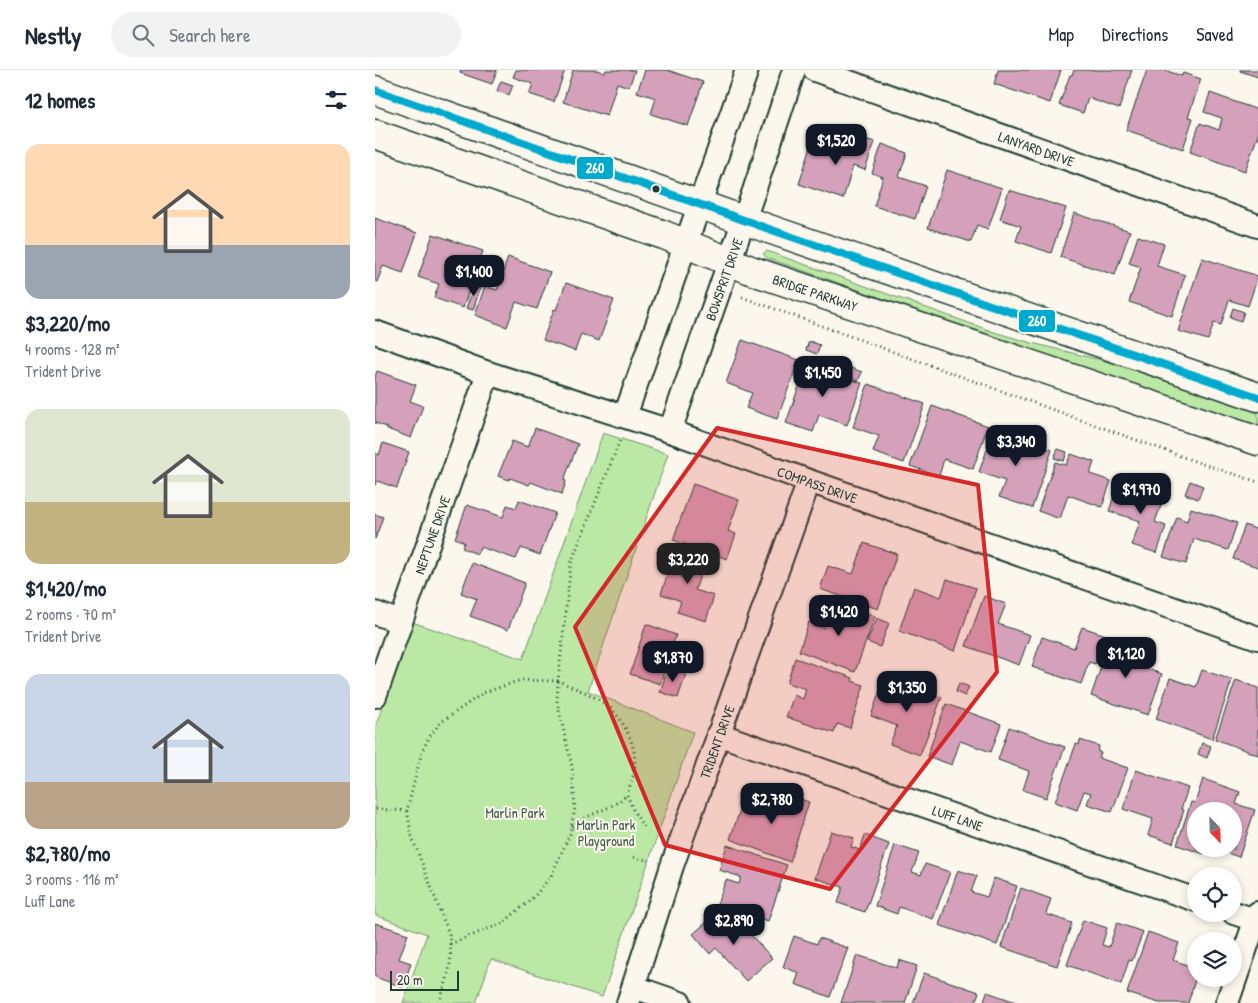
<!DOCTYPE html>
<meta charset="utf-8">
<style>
body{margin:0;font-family:"Patrick Hand",sans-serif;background:#f2f2f3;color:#1f2937;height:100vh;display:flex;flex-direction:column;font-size:19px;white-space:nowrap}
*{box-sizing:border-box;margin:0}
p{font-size:16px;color:#747a83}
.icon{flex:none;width:28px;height:28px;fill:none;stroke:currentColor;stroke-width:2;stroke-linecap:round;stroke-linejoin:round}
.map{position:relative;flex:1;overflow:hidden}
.side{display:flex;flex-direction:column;background:#fff;width:375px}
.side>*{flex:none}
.needle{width:32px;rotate:157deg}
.fabs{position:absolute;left:812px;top:732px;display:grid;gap:10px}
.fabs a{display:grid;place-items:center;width:55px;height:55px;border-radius:50%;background:#fff;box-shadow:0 2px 8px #0003;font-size:25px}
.scale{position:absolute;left:15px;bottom:12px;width:69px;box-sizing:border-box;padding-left:5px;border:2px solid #1f3d34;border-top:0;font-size:14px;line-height:18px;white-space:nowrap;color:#1f3d34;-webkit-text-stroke:4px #fbf7ec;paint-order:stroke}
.price{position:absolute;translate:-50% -42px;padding:0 11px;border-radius:10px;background:#111827;color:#fff;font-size:16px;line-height:32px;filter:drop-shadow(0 1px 2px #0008)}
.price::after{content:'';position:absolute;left:50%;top:30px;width:15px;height:11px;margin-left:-8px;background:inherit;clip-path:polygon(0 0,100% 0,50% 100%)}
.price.on{background:#222;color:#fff}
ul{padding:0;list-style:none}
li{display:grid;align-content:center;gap:10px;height:265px;padding:0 25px}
li span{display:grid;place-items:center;height:155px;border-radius:15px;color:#555}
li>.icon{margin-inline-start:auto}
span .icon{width:90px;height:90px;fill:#fffc;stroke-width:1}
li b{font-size:21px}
h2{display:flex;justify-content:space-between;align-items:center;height:60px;padding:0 25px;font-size:21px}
header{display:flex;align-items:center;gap:30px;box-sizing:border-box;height:70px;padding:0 25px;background:#fff;border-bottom:1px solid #e0e1e3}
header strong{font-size:24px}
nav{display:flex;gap:28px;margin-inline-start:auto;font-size:18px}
.search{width:350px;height:45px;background:#f2f2f3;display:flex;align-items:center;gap:12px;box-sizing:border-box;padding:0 18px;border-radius:28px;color:#747a83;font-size:19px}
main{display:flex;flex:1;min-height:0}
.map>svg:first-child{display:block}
</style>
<header>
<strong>Nestly</strong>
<div class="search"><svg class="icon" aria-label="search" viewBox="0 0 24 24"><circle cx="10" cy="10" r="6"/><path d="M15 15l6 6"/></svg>Search here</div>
<nav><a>Map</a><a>Directions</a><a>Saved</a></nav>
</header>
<main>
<section class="side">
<h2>12 homes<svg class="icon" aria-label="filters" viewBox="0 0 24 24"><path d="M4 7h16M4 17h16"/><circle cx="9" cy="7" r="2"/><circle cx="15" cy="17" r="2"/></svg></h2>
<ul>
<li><span style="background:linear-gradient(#ffd9b3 65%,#9aa5b1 0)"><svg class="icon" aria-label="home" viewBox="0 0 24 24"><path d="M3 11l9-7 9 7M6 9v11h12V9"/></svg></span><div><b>$3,220/mo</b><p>4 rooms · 128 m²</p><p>Trident Drive</p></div></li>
<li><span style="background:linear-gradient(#dfe7d0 60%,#c2b280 0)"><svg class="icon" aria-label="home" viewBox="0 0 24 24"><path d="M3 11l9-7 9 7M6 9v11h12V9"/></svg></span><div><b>$1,420/mo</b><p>2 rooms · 70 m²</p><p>Trident Drive</p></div></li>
<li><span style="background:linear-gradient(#c9d6e8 70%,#b9a48a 0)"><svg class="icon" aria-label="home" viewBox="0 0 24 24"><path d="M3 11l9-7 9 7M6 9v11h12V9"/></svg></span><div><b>$2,780/mo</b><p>3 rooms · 116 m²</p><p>Luff Lane</p></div></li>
</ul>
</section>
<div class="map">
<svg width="883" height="933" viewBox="0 0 883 933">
<rect width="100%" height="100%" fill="#fbf7ec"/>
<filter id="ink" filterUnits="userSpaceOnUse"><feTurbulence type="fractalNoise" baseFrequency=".02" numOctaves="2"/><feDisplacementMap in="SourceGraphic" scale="10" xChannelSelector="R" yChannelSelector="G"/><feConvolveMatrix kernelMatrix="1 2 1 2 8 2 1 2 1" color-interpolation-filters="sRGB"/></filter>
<g filter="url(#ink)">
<path fill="#bce8a5" stroke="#6e926c" d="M392,181L622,263L657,273L754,297L883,342V360L392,188L388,184Z
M228,363L293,384L213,621L318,662L227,927L116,889L101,933H28L52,864L0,845V658L37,552L148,589Z"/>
<path fill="#d5a1ba" stroke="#1f3d34" d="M86,0H122L117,14L85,3Z
M141,0H190L179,32L154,24L158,14L138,7Z
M198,0H222L230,3L231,0H260L254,17L242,13L232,46L188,32Z
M270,0H292L328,12L313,56L276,44L281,28L262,22Z
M623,0H686L675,33L619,14Z
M699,0H757L744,39L713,28L708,43L684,35L695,5H697Z
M772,0H789L807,6L808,3L826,9L813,47L818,48L808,79L751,60Z
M865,0H883V7L865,1Z
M126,11L138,15L134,25L122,21Z
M835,23L883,40V65L870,101L815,82L825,53L844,60L847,48L829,42Z
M473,64L500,72L490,100L478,96L468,129L424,114L436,76L466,86Z
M507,74L532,83L524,107L551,116L540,149L499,136L508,107L497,103Z
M572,100L627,118L613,159L602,155L596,172L553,158Z
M634,120L691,138L676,183L641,171L646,156L625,149Z
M699,143L755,161L740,205L685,187Z
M0,148L42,163L28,203L8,196L2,212L0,211Z
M58,164L108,181L88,238L59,228L64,214L43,207Z
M763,166L789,174L782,196L810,205L797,246L754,232L766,197L754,193Z
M133,187L175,202L162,239L141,232L132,257L100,245L110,216L122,220Z
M827,188L883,206L873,236L854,230L846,255L839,253L833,270L803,261Z
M191,213L239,230L224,271L206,264L200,281L168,270L179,239L181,240Z
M100,214L106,216L98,240L91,238Z
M858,238L869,242L866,251L855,247Z
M367,270L424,290L402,349L371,338L377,323L351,313Z
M434,271L445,275L442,284L431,280Z
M432,294L487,313L472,355L444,345L438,362L411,353Z
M464,294L487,302L483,311L461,304Z
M2,301L41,315L35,331L48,336L36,368L12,359V357L0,353V307Z
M493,314L550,334L529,393L498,382L504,366L478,357Z
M557,336L613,356L598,399L569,389L564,406L535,396Z
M160,358L203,374L189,410L191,411L187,424L156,412L154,415L135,408L134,410L123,406L137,371L153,377Z
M619,360L677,380L657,438L624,427L630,411L604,402Z
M8,373L34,382L22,418L2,411L0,415V383L4,385Z
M683,379L692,382L689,391L679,388Z
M696,384L719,392L715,404L736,411L727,437L693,425L685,449L663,441L680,392L691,395Z
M815,411L828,416L823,429L810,424Z
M744,412L789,427L780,452L791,456L782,483L757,475L765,451L734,441Z
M318,414L364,430L353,461L361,464L352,489L298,470Z
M144,430L180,443L165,485L146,478L141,489L105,477L102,484L87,478L89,472L80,468L92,435L128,447L132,435L141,438Z
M816,438L862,453L853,480L819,469L811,494L788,487L802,447L812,451Z
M0,444L8,447L0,469Z
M870,455L883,460V497L858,489Z
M489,473L522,484L503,539L445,519L453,496L478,504Z
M301,478L331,488L320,520L339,526L331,551L302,542L306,531L286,524Z
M97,493L150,513L133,560L95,546L102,529L86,523Z
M572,509L601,518L580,581L524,561L539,517L566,527Z
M609,526L631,534L623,554L655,565L644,595L591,576Z
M459,531L500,546L480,602L424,581L434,552L449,558Z
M502,548L514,553L505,577L492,572Z
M271,554L301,565L285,614L255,604Z
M707,557L731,565L720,594L714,592L706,614L657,597L667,567L699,578Z
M736,568L766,578L761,595L787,604L773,645L716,626Z
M420,588L478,608L477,611L489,615L475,658L462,654L459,663L411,647L419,625L428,629L431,619L412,613Z
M293,598L311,604L303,628L285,622Z
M827,600L857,610L837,669L781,649L795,608L821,617Z
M510,606L567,627L545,685L515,674L522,656L496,646Z
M861,610L883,618V685L840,669Z
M584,613L594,617L590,626L581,622Z
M571,634L626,654L616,682L585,671L577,695L552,686Z
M634,657L690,677L671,728L648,720L654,701L623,690Z
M705,670L724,676L723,682L726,683L724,688L753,698L737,742L712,734L716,723L709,721L702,740L680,732L701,674L704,675Z
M827,673L836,676L832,688L823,684Z
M761,700L813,718L806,739L809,740L798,773L773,765L778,749L748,739Z
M828,709L865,722L861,734L880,740L864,787L840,779H859V741H821V779H831L829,784L802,775L816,732L820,733Z
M393,718L434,732L415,792L355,769L366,737L384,743Z
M456,761L479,768L476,777L485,780L490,765L514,774L490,842L463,833L468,817L440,808Z
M352,775L412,795L393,851L342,834L351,810L364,814L366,807L344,800Z
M520,775L544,783L537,802L546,805L550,794L575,802L558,849L524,837L522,844L500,836Z
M583,800L602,806L596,822L612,827L619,808L642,816L622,875L564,855Z
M646,818L676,829L671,844L697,853L682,896L626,877Z
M340,845L354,861L364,852L397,888L371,911L341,878L335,884L318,864Z
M708,850L732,858L727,875L734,877L742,853L768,862L757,891L754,890L746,914L692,895Z
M0,853L33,864L24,889L36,893L28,917L0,907Z
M773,862L804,873L798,890L821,898V907L813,933H784L752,923Z
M419,866L442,874L444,868L473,878L455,927L420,914L424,903L408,897Z
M482,885L522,898L524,890L542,896L530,933H466Z
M549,903L604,922L600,933H538Z
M612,922L644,933H608Z"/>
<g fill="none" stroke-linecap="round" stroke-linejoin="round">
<g stroke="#1f3d34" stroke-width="26">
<g id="minor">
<path id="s1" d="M440,0L883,156"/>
<path id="s2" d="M0,262L113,303L295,361L434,411L883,568"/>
<path d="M250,346L372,0"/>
<path id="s3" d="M295,361L379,121L419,0"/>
<path d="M0,543L26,552"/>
<path id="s4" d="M0,626L113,303"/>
<path id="s5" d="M343,664L821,830"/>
<path d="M859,843L880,850"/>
<path d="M259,917L305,933"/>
<path id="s6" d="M253,933L297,796L434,411"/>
<path d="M852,933L883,843"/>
</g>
</g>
<g stroke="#1f3d34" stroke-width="31">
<g id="tertiary">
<path d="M0,20L394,159L883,327"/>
<path id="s7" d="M0,64L289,165L378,201L883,371"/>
</g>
</g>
<path stroke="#1f3d34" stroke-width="3" stroke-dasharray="1 4" stroke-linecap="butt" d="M367,227L822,392L883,412
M1,739L32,741
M197,757C214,742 235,741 252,725
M259,787L275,791
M75,874L128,853L159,827L176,806L195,764L200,738L197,696L182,632L183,611C200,618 220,625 234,637C249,650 261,675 260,695C260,705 254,716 252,725L259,742L270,759
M64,933C74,905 78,894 74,864L37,767L32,741L47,681L55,666L65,653L108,623L146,610L183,611L196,493L246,368"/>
<use href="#minor" stroke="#fbf7ec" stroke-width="22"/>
<use href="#tertiary" stroke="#fbf7ec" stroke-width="28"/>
<g stroke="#fbf7ec" stroke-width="11">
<path id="bus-1" d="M0,20L394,159L883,327"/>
</g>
<use href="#bus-1" stroke="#00a9ce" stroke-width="8"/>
</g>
</g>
<path fill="#d62828" fill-opacity="0.2" stroke="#d62828" stroke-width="4" stroke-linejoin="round" d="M342,358L603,415L622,602L455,819L290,775L200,557Z"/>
<circle fill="#1f3d34" stroke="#fbf7ec" stroke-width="2" cx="281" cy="119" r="4.5"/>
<g text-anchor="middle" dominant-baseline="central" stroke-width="4" stroke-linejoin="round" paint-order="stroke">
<g font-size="14" fill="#1f3d34" stroke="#fbf7ec">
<text stroke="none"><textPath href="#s1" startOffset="235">LANYARD DRIVE</textPath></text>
<text stroke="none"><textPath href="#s3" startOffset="161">BOWSPRIT DRIVE</textPath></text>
<text stroke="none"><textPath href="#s7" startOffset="468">BRIDGE PARKWAY</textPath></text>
<text stroke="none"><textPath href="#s2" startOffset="468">COMPASS DRIVE</textPath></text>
<text stroke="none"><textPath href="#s4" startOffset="171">NEPTUNE DRIVE</textPath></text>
<text stroke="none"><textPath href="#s6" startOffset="276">TRIDENT DRIVE</textPath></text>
<text stroke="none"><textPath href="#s5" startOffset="254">LUFF LANE</textPath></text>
</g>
<g font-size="14" fill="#3e5f4b" stroke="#fbf7ec">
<text x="140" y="742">Marlin Park</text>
<text x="231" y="754">Marlin Park<tspan x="231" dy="16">Playground</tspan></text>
</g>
</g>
<g stroke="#fbf7ec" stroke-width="2">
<rect x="201" y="86" width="38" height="24" rx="5" fill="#00a9ce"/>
<rect x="643" y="239" width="38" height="24" rx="5" fill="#00a9ce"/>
</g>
<g font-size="14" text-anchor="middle" font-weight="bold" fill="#fff">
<text x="220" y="103">260</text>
<text x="662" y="256">260</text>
</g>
</svg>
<div class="fabs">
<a><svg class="needle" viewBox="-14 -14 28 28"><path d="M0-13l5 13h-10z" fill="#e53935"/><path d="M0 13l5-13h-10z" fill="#747a83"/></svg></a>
<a><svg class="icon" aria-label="locate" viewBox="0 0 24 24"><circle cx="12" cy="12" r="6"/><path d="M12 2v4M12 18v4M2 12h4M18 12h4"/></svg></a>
<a><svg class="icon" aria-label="layers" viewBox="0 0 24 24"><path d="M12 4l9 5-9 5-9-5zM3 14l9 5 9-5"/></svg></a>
</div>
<div class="scale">20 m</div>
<b class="price" style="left:461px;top:96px">$1,520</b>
<b class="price" style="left:99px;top:227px">$1,400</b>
<b class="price" style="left:448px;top:328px">$1,450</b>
<b class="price" style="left:641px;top:397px">$3,340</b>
<b class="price" style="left:766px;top:445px">$1,970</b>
<b class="price on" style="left:313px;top:515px">$3,220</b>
<b class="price" style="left:464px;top:567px">$1,420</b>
<b class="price" style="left:751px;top:609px">$1,120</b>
<b class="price" style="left:298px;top:613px">$1,870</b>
<b class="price" style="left:532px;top:643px">$1,350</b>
<b class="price" style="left:397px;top:755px">$2,780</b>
<b class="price" style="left:359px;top:876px">$2,890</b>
</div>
</main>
